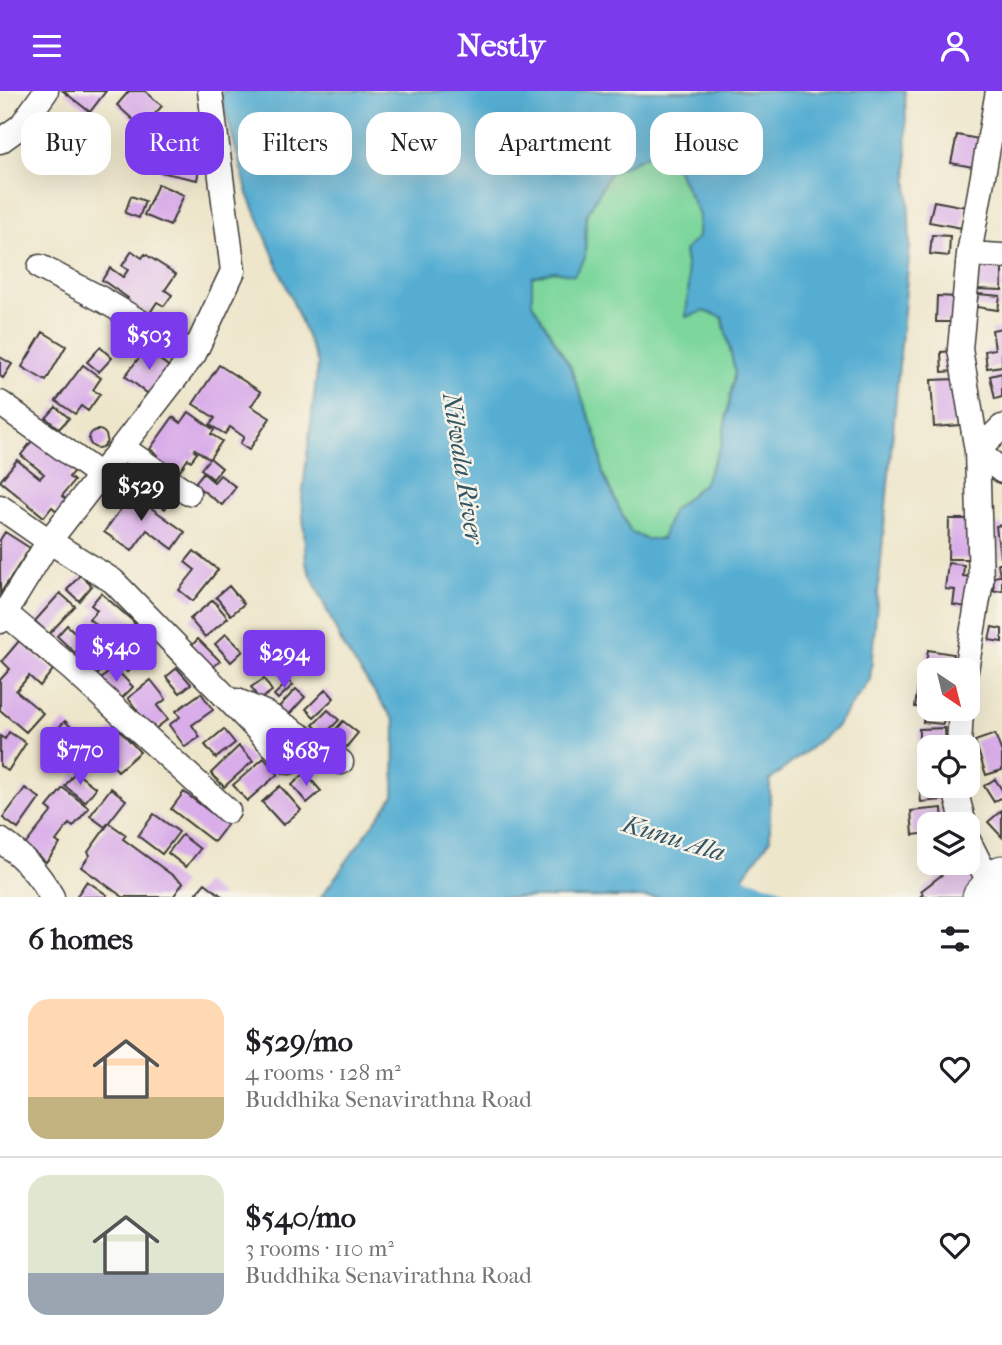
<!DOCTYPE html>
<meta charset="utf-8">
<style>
body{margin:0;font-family:"IM FELL French Canon",serif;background:#f2f2f2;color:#202124;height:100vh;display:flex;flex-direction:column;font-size:26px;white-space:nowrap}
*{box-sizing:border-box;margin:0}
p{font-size:23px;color:#757577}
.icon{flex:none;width:38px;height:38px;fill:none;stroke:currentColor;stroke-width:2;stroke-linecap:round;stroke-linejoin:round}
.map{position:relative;height:806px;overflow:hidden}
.panel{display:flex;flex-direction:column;background:#fff;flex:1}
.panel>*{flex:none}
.banner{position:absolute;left:21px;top:21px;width:961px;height:63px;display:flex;gap:14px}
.needle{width:46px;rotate:145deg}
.controls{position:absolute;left:917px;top:567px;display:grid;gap:14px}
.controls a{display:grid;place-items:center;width:63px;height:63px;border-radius:14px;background:#fff;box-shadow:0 7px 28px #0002;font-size:35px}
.price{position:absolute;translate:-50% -60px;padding:0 16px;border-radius:7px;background:#7c3aed;color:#fff;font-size:23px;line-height:46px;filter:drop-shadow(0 2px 4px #0008)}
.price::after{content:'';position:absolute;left:50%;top:42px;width:21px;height:16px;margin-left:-10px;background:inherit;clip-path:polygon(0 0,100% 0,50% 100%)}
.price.active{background:#222;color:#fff}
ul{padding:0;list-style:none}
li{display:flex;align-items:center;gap:21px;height:175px;padding:0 28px}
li+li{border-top:2px solid #e0e0e0}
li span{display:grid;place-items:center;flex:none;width:196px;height:140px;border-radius:21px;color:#555}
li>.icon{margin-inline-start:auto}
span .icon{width:84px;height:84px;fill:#fffc;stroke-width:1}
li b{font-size:30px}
h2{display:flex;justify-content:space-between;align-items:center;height:84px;padding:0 28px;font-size:30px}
.pill{padding:0 24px;border-radius:21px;background:#fff;box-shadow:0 7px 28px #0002;font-size:24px;line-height:63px}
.pill.active{background:#7c3aed;color:#fff}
header{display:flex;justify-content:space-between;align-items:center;height:91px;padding:0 28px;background:#7c3aed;color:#fff;font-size:32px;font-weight:800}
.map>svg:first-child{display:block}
</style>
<header><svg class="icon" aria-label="menu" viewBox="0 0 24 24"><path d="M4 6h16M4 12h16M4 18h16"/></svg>Nestly<svg class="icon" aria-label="person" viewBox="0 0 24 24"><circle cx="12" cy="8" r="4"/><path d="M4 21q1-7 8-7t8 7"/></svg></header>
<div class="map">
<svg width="1002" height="806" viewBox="0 0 1002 806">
<rect width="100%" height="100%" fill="#f7f3e8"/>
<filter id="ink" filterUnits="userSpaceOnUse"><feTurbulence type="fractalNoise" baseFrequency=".0143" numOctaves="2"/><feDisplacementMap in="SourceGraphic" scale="14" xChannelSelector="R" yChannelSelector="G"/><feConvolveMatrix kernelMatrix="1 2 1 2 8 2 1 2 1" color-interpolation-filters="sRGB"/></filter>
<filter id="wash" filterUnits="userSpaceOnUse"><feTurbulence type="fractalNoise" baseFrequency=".00686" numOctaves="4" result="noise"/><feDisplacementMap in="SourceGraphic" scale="28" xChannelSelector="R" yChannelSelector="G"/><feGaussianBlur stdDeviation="1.57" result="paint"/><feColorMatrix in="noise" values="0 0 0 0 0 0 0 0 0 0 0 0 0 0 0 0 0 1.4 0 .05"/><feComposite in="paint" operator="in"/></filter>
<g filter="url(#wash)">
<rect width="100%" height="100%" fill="#eee6cb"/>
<path fill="#7dd79d" stroke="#4c7a5c" stroke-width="2" d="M666,55L699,124L698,146L684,160L689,193L686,225L704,220L722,226L735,280L721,355L704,392L672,420L662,448H645L630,440L603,383L598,350L570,275L532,212V186L585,167L586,125L610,81Z"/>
<path fill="#55add2" stroke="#386477" stroke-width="2" fill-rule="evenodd" d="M223,0H905L910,155L870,589L835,637L770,689V749L728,806H321L394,704L395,631L343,555L306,473L302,407L318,272L248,103L221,4ZM666,55L699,124L698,146L684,160L689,193L686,226L704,220L722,226L735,280L721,355L704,392L672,420L662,448H645L630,440L603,383L598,350L570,275L532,212V186L554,180L574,184L585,167L586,125L610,82Z"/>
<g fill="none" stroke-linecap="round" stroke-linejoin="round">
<path stroke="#55add2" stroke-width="18" d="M717,787L777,806"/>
</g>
<g id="blocks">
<path fill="#d9ade9" d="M63,0H106L90,21Z
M129,0H145L162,15L142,37L117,14Z
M957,44L979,48L973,76L951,72Z
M164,59L201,67L197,89L160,81Z
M158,93L184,104L170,135L144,124Z
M131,105L145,110L139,127L125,122Z
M934,110L966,116L962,137L929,131Z
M932,144L950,145L949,165L930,163Z
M132,160L142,167L145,163L176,183L165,199L172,204L164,215L157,211L146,228L124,213L128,207L102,189L110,177L123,186L128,179L122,175Z
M978,169L1002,170V199L976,198Z
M978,203L1000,205L998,219L976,216Z
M937,205L956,206V231H936Z
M1002,237V275L987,277L985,260L995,258L992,239Z
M43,241L66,255L46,290L22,276Z
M100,256L112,267L99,281L87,271Z
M146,258L172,278L151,305L125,285Z
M956,260L957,280L942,281L941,261Z
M0,266L12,273L3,287L0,285Z
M83,274L101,287L93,299L100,303L88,320L81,315L75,323L56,310Z
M219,274L261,301L251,315L270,327L249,359L240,353L244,346L230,336L225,343L210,334L215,327L193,313Z
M1002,282V306L995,308L990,285Z
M957,288L960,334L934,336L931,289Z
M56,316L69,327L59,338L46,327Z
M189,321L214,339L211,343L222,350L210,367L222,377L213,388L201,378L209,368L195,358L194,360L197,362L191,370L188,368L179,381L154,370L158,364L150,358L173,326L181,332Z
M89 348a9 9 0 1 1 18 0a9 9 0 1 1-18 0Z
M35,346L75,378L69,386L74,390L62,405L69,411L60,423L52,416L44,426L0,390L17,369L40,387L44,383L21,364Z
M203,382L214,391L220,384L236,396L222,414L194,393Z
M149,385L176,403L165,418L139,401Z
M123,397L185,441L173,458L147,439L132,460L104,441L123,415L115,410Z
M949,428H974L973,468H948Z
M1002,434V467H1000L996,435Z
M5,441L30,457L0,503V449Z
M194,460L218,479L193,510L179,499L195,479L185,471Z
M948,472L964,474L963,485L972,486L968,516L953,514L955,499L945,498Z
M998,472H1002V499L994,500L993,486L1000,485Z
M80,484L92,495L79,510L67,499Z
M229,495L244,513L231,524L216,506Z
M60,502L75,515L49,543L35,530Z
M101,502L135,532L125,543L122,541L115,549L118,551L108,562L86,543L95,533L89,528L97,519L91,514Z
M213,509L228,527L205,546L190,528Z
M67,534L85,551L75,562L57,545Z
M992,536L1002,538V551L989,549Z
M134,540L152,559L127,581L110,562Z
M226,543L243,560L231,571L215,553Z
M198,548L220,570L209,580L188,558Z
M19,550L53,579L40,595L29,585L16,600L43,622L26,641L0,619V589L10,578L2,570Z
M96,553L107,564L105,566L107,564L112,569L95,586L86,577L93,570L86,563Z
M928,559L953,563L951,579H929V586L924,585Z
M114,576L133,596L119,610L99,590Z
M177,577L191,593L180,602L166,586Z
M264,588L272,600L259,609L251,596Z
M919,588L929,589V618H945L943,633L923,631L925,618L915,616Z
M151,589L166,608L157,615L168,628L147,644L131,624L137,619L128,607Z
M289,590L293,594L278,608L274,604Z
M296,598L305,606L285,628L275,620Z
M326,598L334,607L314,626L306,618Z
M201,602L213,619L192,634L200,646L185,656L169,634L180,626L176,620Z
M328,619L339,629L324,644L313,634Z
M65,630L93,659L82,670L54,641Z
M343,630L358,642L339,665L324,652Z
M116,635L140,661L118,680L94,655Z
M945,637L946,656H919V638Z
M224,638L235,652L216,667L205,654Z
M9,641L26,652L8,680L0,675V645L5,648Z
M995,643L1002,662V679L986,684L975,650Z
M239,655L253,670L224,696L211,682Z
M929,660V695H953L954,708L921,711L916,661Z
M264,667L278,683L247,710L233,694Z
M75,681L96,697L85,711L65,695Z
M305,682L321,700L307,712L292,694Z
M995,688L1002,699V706L994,711L984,695Z
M280,695L301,719L283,734L262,711Z
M25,697L40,707L18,738L3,727Z
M63,697L89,717L73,736L69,733L56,750L60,753L46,771L25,754L52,720L47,716Z
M111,697L126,709L105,736L90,725Z
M184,701L227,734L214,751L171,718Z
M942,717L943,733H929V742L913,744L911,720Z
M1002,719V746L988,731Z
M154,723L179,741L162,763L138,745Z
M109,732L126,744L123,748L183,792L173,806H123L81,776L90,764L88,761Z
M182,744L200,758L186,776L168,762Z
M957,772H964L979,791L965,806H920L923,803L921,800Z
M87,790L107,804L105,806H76Z
M205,792L223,806H193Z"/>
</g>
</g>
<g filter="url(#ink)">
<use href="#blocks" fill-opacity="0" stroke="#3c3a36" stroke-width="2"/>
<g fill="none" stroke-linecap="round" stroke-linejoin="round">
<g stroke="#3c3a36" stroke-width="27">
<path id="minor" d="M0,50L21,35L46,0
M969,163L1002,165
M40,176L103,209L194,263
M0,312L101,385
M1002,336L977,360L1002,380
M123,357L188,402
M0,416L49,450L113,490L289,671
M5,522L73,579L228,720
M0,530L49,450L194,263L233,180L210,0
M966,579L981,490L977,360L960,258L969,163L998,0
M237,610L267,623L341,671
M959,656L961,618
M957,695V706L964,733
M0,749C22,764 39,783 52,806
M968,749L991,795"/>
</g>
<g stroke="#3c3a36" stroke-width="39">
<path id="highway" d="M981,806L1002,783"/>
</g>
<use href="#minor" stroke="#fff" stroke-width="24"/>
<use href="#highway" stroke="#fff" stroke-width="37"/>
</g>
</g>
<g text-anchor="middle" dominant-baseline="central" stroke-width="5" stroke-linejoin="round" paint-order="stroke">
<g font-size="26" font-style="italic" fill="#335665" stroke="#f7f3e8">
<text transform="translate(463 377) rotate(81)">Nilwala River</text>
<text transform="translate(674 747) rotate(17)">Kunu Ala</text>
</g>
</g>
</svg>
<div class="controls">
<a><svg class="needle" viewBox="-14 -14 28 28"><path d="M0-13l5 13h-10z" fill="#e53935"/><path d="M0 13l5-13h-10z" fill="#757577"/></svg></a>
<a><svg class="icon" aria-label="locate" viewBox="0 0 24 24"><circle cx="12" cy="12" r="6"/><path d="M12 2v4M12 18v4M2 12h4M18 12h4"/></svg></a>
<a><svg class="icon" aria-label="layers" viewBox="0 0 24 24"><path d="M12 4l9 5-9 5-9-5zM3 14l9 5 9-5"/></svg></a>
</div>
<b class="price" style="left:149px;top:281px">$503</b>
<b class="price active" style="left:141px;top:432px">$529</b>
<b class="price" style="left:116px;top:593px">$540</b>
<b class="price" style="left:284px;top:599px">$294</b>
<b class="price" style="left:80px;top:696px">$770</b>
<b class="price" style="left:306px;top:697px">$687</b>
<div class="banner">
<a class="pill">Buy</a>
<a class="pill active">Rent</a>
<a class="pill">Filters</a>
<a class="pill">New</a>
<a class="pill">Apartment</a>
<a class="pill">House</a>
</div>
</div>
<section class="panel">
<h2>6 homes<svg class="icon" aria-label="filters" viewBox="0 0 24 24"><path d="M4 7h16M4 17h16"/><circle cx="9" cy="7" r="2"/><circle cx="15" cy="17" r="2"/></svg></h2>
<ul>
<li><span style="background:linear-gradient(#ffd9b3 70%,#c2b280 0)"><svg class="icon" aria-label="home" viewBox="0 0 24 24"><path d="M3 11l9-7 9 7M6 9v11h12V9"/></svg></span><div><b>$529/mo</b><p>4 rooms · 128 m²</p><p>Buddhika Senavirathna Road</p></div><svg class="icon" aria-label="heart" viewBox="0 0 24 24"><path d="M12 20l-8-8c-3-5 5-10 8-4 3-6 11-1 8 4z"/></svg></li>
<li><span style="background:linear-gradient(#dfe7d0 70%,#9aa5b1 0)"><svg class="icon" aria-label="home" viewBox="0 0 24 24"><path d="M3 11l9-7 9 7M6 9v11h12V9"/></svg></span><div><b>$540/mo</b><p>3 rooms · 110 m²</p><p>Buddhika Senavirathna Road</p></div><svg class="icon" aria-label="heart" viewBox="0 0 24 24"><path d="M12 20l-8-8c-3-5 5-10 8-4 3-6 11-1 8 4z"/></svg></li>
</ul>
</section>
